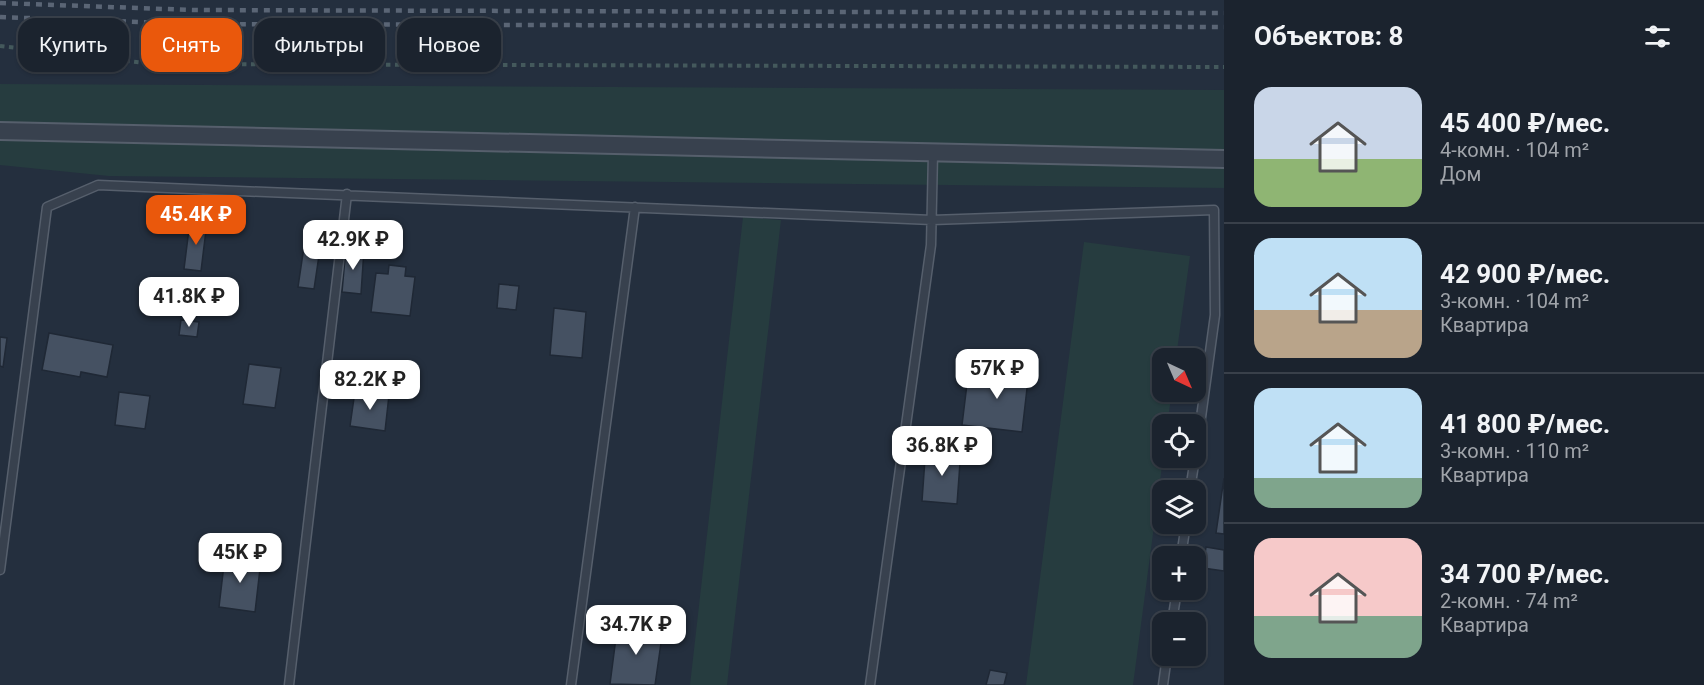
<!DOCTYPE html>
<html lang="ru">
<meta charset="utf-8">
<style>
body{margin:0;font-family:Roboto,sans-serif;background:#242b36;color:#f1f3f6;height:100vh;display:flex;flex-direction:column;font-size:22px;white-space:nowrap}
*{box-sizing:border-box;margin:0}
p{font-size:20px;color:#a0a4aa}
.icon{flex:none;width:33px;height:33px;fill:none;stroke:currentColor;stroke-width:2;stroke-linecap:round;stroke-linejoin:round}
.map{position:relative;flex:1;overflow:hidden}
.panel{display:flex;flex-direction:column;background:#1b232e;width:480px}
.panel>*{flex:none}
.hud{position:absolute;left:18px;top:18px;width:570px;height:54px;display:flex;gap:12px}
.needle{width:39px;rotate:136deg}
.fabs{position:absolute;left:1152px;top:348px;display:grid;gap:12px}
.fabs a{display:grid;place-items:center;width:54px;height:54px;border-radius:12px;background:#1b232e;box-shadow:0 2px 4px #0004,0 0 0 2px #39404a;font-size:30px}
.price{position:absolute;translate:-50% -51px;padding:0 14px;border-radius:12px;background:#fff;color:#222;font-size:20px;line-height:39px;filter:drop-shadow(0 2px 3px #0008)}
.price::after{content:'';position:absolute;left:50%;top:36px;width:18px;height:14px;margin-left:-9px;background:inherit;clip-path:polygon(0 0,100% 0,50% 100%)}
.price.current{background:#ea580c;color:#fff}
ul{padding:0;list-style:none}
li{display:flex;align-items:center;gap:18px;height:150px;padding:0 30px}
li+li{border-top:2px solid #39404a}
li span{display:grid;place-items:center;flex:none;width:168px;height:120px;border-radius:18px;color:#555}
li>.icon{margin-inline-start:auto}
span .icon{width:72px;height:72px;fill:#fffc;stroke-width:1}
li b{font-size:26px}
h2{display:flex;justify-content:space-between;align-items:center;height:72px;padding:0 30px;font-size:26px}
.pill{padding:0 21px;border-radius:18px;background:#1b232e;box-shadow:0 2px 4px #0004,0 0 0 2px #39404a;font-size:21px;line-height:54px}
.pill.current{background:#ea580c;color:#fff}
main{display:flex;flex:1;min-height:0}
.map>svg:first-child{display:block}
</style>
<main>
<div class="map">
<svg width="1224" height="685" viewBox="0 0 1224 685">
<rect width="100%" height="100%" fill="#242f3e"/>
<path fill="#263c3f" d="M0,84L1224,90V188L109,176L0,165Z
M743,217L781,220L727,685H690Z
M1084,242L1190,256L1176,358H1162V392H1172L1167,424H1162L1163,458L1133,685H1026Z"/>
<path fill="#455162" stroke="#1f2835" stroke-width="1.5" d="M190,221L207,222L201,271L184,269Z
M305,240L321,242L314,289L298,287Z
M346,247L364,249L361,294L342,292Z
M389,265L406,267L405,276L415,277L410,316L371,312L376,273L388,274Z
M499,284L519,286L516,310L497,308Z
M554,308L586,312L582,358L550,355Z
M181,320L199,322L197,337L179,335Z
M49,333L113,345L107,377L81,372L80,377L42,370Z
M0,337L7,338L3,367L0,366Z
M249,364L281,368L275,408L243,404Z
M985,366L1029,371L1022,432L962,425L967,384L982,385Z
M355,391L389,395L385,431L350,426Z
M119,392L150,396L145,429L115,425Z
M938,447L961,449L957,504L922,501L925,459L937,460Z
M1224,478V534L1216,533Z
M1206,547L1224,550V571L1203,568Z
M225,556L261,560L255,612L219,607Z
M633,621L654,624L652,635L662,636L655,685L610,684L617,630L632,632Z
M990,670L1007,673L1004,685H986Z"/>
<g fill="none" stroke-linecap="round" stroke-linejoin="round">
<g stroke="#565f6c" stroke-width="11">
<path id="service" d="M1190,490L1195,458
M1181,556L1186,524
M0,570L47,207L98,185L932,220L1214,210L1215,315L1196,454
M1172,622L1177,590
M289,685L347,194
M571,685L635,207
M870,685L931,245L933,153
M1163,685L1167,656"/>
</g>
<g stroke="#565f6c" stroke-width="20">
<path id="minor" d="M0,131L1224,159"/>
</g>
<path stroke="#44595c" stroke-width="4" stroke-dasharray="4.5 4.5" stroke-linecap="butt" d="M0,46L154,64L1224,67"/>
<use href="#service" stroke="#38414e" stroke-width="8"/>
<use href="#minor" stroke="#38414e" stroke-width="16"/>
<path stroke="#5a6575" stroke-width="4.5" stroke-dasharray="6 6" stroke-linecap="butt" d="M0,3L192,10L1224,13
M0,17L192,24L1224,27"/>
</g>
</svg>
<div class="fabs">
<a><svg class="needle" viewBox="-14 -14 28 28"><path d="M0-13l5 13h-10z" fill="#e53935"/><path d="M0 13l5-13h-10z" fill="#a0a4aa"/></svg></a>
<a><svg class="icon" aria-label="locate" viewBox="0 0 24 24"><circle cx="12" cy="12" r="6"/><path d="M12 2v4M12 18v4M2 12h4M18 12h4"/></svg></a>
<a><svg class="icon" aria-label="layers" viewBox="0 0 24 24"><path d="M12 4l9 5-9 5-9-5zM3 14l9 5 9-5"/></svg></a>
<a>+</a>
<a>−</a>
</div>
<b class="price current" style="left:196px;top:246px">45.4K ₽</b>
<b class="price" style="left:353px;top:271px">42.9K ₽</b>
<b class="price" style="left:189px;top:328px">41.8K ₽</b>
<b class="price" style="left:997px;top:400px">57K ₽</b>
<b class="price" style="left:370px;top:411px">82.2K ₽</b>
<b class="price" style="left:942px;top:477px">36.8K ₽</b>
<b class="price" style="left:240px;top:584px">45K ₽</b>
<b class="price" style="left:636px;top:656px">34.7K ₽</b>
<div class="hud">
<a class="pill">Купить</a>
<a class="pill current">Снять</a>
<a class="pill">Фильтры</a>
<a class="pill">Новое</a>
</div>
</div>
<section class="panel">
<h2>Объектов: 8<svg class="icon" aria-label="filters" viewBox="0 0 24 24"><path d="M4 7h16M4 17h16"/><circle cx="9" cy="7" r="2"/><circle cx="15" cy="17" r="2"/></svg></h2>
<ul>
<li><span style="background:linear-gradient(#c9d6e8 60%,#8fb573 0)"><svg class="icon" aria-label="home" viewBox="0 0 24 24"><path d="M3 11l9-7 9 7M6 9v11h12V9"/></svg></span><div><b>45 400 ₽/мес.</b><p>4-комн. · 104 m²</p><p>Дом</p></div></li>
<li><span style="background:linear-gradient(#bfe0f5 60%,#b9a48a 0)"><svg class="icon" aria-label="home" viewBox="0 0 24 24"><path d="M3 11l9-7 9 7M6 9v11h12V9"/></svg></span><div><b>42 900 ₽/мес.</b><p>3-комн. · 104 m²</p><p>Квартира</p></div></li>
<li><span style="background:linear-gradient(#bfe0f5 75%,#7fa58c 0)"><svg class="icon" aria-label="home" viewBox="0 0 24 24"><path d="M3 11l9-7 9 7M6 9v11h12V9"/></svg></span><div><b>41 800 ₽/мес.</b><p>3-комн. · 110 m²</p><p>Квартира</p></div></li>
<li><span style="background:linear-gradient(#f6c9c9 65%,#7fa58c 0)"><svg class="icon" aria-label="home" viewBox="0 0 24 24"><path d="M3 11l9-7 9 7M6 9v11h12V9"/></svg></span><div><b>34 700 ₽/мес.</b><p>2-комн. · 74 m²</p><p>Квартира</p></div></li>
</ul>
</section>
</main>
